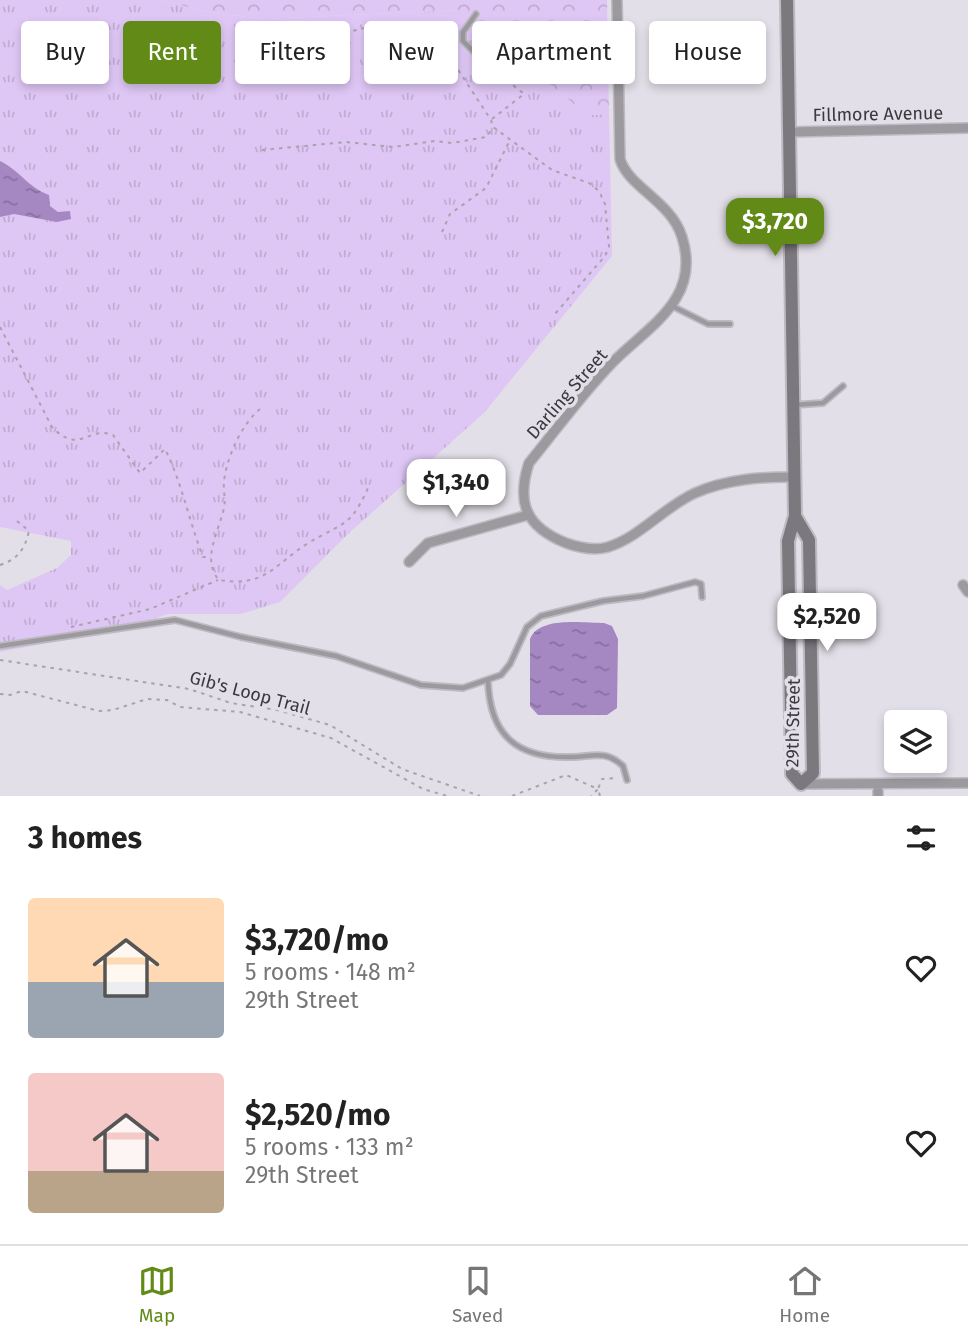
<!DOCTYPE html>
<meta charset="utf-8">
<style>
body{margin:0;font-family:"Fira Sans",sans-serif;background:#f2f2f2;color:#222;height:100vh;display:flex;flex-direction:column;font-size:26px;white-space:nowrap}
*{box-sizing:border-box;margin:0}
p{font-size:23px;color:#767676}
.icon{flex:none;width:38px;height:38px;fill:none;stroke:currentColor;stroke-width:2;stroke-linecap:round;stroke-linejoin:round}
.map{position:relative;height:796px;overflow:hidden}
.panel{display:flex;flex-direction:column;background:#fff;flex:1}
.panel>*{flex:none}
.banner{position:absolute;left:21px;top:21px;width:928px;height:63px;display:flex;gap:14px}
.fabs{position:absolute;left:884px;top:710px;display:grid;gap:14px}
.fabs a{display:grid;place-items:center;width:63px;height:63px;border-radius:7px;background:#fff;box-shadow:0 4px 10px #0003;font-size:35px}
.price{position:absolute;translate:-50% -60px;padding:0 16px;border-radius:14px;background:#fff;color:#222;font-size:23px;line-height:46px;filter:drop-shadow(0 2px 4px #0008)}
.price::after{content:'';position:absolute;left:50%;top:42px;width:21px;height:16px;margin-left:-10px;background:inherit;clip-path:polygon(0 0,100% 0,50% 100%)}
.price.on{background:#618a17;color:#fff}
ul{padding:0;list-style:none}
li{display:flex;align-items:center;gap:21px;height:175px;padding:0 28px}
li span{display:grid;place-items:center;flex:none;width:196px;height:140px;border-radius:7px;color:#555}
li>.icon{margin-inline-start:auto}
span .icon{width:84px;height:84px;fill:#fffc;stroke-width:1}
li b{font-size:30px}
h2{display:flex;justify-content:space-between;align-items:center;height:84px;padding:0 28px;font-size:30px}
.pill{padding:0 24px;border-radius:7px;background:#fff;box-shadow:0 4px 10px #0003;font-size:24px;line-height:63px}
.pill.on{background:#618a17;color:#fff}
.dock{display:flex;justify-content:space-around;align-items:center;height:98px;border-top:2px solid #e0e0e0;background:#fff;font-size:19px;color:#767676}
.dock a{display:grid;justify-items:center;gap:4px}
.dock .on{color:#618a17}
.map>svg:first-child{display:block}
</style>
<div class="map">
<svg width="968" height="796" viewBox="0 0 968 796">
<defs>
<pattern id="grass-tufts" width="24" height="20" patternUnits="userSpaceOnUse" patternTransform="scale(1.75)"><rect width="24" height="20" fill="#dfc7f5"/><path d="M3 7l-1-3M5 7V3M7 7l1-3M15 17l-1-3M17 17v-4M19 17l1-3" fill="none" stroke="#c0acd3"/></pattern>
<pattern id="forest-crowns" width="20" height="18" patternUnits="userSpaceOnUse" patternTransform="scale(1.75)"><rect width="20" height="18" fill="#dfc7f5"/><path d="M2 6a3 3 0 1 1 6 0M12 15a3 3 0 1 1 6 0" fill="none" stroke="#c0acd3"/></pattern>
<pattern id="water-ripples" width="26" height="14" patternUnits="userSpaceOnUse" patternTransform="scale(1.75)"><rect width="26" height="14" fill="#a587c1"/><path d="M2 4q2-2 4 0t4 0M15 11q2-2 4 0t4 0" fill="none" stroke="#876f9e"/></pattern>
</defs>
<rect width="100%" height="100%" fill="#e3dfe8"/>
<path fill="url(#grass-tufts)" d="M0,0H159L214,13L264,19L460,10L587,115L609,114L612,256L484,413L348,534L280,602L241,614H168L131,627L0,652V585L7,590L57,568L71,555V541L0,527Z"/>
<path fill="url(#forest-crowns)" d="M159,0H607L609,114L587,115L460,10L264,19L214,13Z"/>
<path fill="url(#water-ripples)" d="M0,161C22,172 26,186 49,195L50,206L58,212L70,211L71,219L57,222L14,214L0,217Z
M604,623L612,626L618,639L617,708L607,715H538L530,706V639C539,616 583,623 604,623Z"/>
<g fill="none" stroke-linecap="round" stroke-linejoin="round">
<g stroke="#bebac2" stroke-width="8">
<path id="lane" d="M476,14L463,32V41L478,56
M672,306L708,324H730
M794,405L823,403L843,386
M0,646L175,620L241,637L336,656L421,685L463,688L501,675L510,664L527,627L541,616L603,601L643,596L695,582L701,584L702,597
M488,681C490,736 517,759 573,757C594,756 606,750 623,766L627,780"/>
</g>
<g stroke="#bebac2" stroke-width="12">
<path id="street" d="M617,0L620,159C628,187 671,201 682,237C702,300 647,327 611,364C582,394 556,430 529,463C516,503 526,527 566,543C580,548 594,551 608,547C640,537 664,507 695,493C727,479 760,477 795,477
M789,132L968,128
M409,562L428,543L528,515
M963,585L968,592
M801,784L968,783
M878,785V796"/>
</g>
<g stroke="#bebac2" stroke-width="16">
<path id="secondary" d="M787,0L795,516L788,541L792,774L801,784L813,773L809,540L795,516"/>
</g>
<path stroke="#a7a4ab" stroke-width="2" stroke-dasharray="3.5 5" stroke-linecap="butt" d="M345,33L379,24L401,23L434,33L491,120L493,127L552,170L589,183L599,191L605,204L609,247L605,256L554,315
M441,40H456
M492,119L524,94L508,81
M262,150L346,142L393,147L435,141L452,143L486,137L493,128
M442,232L450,214L486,188L510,140
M0,327L52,427C80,456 88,425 113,435L140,473L165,449C182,483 189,521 203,557L211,558
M260,409C241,425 227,457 224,481C223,490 226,499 224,508C219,531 201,560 219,580C267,588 275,563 310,542C348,520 350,527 370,484
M0,565C18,559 25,549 29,531L17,521
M71,627L150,609L218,580
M0,660L189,689L231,703L277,710L330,725L402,769L480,796
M0,694L10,695L22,691L99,711L113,710L147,699L167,700L180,707L240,712L331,738L423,789L447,796
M512,796L566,775L598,789L591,796
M600,796L598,789L602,779L617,778"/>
<use href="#lane" stroke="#9c9a9e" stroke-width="4.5"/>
<use href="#street" stroke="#9c9a9e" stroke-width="9"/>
<use href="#secondary" stroke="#7b797e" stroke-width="12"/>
</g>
<g text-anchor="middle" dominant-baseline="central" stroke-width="7" stroke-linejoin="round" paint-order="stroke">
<g font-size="18" fill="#3a393c" stroke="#e3dfe8">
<text transform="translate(878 114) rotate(-1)">Fillmore Avenue</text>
<text transform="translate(567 394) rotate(-49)">Darling Street</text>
<text transform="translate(250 693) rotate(15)">Gib's Loop Trail</text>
<text transform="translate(793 723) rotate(-89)">29th Street</text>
</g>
</g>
</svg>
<div class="fabs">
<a><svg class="icon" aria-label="layers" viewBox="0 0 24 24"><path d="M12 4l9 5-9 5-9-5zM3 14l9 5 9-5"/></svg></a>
</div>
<b class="price on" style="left:775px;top:258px">$3,720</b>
<b class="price" style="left:456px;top:519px">$1,340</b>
<b class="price" style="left:827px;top:653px">$2,520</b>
<div class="banner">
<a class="pill">Buy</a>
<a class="pill on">Rent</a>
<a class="pill">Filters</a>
<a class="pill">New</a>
<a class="pill">Apartment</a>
<a class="pill">House</a>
</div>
</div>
<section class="panel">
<h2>3 homes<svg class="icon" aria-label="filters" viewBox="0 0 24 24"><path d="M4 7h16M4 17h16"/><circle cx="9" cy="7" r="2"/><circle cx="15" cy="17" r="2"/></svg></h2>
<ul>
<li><span style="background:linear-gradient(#ffd9b3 60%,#9aa5b1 0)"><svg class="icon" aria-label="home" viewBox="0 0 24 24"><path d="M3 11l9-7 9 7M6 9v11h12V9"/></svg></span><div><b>$3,720/mo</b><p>5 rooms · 148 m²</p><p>29th Street</p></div><svg class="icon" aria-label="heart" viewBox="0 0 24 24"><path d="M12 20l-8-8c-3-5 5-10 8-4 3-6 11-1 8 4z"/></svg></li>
<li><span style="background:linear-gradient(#f6c9c9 70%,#b9a48a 0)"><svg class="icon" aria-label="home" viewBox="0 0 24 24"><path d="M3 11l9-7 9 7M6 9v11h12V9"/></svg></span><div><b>$2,520/mo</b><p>5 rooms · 133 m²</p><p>29th Street</p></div><svg class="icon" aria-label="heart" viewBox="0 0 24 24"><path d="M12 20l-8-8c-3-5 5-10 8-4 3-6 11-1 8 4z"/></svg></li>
</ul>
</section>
<nav class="dock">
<a class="on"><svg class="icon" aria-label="map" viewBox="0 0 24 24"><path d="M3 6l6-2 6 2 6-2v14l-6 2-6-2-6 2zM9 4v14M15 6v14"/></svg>Map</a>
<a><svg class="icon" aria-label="saved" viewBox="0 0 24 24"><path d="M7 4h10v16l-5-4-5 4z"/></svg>Saved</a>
<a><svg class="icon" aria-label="home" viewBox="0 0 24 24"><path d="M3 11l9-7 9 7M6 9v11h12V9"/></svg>Home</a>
</nav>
